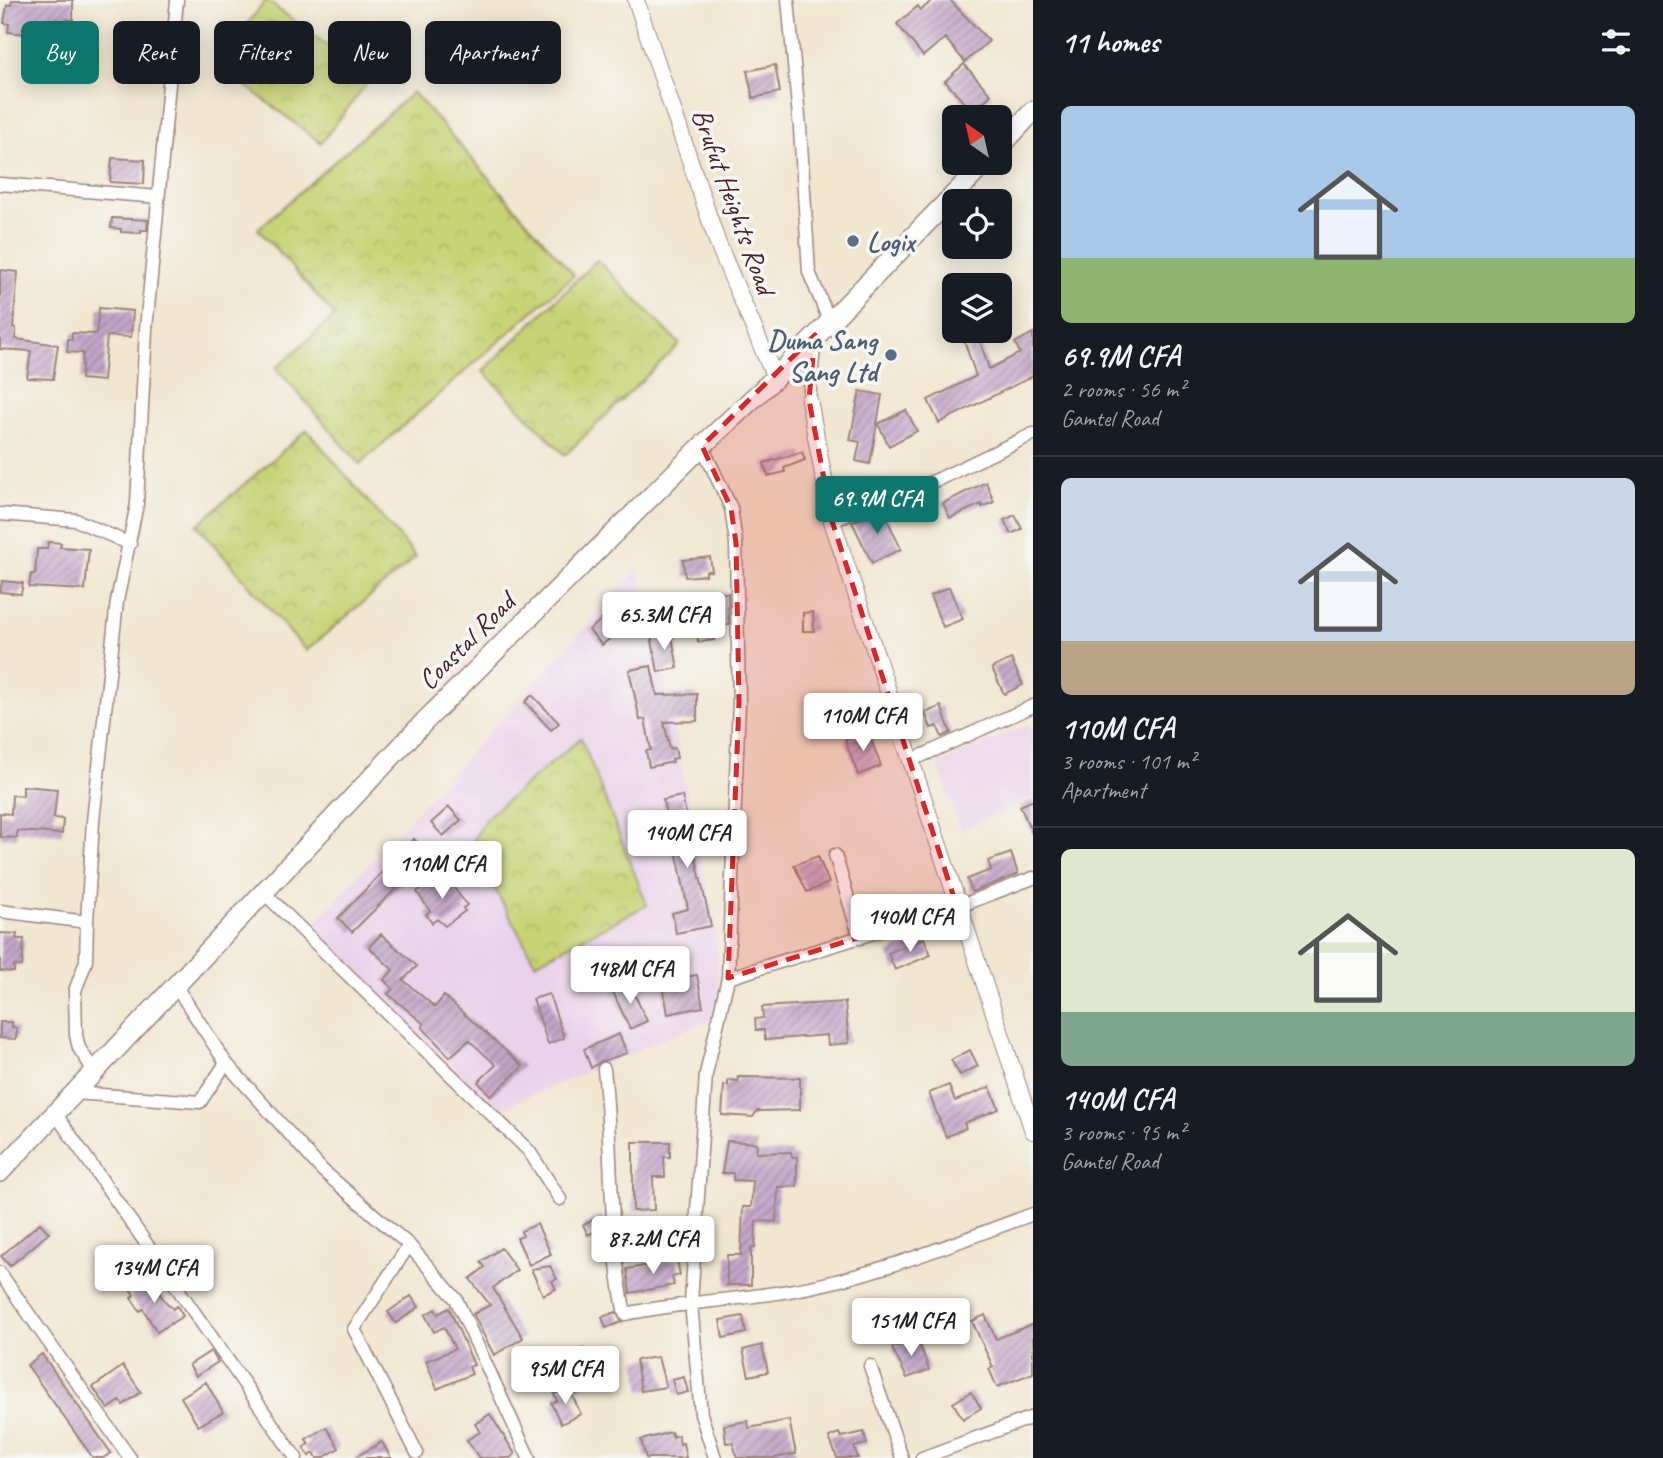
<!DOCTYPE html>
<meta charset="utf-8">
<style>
body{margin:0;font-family:Caveat,sans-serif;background:#20242c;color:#f1f3f6;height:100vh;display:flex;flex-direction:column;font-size:26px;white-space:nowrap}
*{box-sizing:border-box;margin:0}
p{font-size:23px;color:#9ea1a6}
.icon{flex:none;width:38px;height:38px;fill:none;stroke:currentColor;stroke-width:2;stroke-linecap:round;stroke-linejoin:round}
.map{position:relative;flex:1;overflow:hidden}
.drawer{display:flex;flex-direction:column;background:#171b24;width:630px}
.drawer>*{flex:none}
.top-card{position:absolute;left:21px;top:21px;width:665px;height:63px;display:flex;gap:14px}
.needle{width:46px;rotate:326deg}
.tools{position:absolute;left:942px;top:105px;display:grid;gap:14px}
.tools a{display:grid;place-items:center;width:70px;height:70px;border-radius:10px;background:#171b24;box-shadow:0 4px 18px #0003;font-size:35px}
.price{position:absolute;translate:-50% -60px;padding:0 16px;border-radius:7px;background:#fff;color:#222;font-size:23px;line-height:46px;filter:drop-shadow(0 2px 4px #0008)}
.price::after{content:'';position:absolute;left:50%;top:42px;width:21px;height:16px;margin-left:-10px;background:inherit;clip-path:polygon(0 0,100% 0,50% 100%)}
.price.active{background:#0f766e;color:#fff}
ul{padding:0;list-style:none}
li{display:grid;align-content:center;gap:14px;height:371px;padding:0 28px}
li+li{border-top:2px solid #363941}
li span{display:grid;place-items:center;height:217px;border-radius:10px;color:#555}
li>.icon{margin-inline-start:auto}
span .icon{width:126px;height:126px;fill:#fffc;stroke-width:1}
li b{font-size:30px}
h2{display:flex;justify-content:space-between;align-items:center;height:84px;padding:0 28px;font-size:30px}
.chip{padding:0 24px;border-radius:10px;background:#171b24;box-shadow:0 4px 18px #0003;font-size:24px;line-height:63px}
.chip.active{background:#0f766e;color:#fff}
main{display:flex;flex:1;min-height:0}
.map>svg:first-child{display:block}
</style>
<main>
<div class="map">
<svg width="1033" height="1458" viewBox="0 0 1033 1458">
<defs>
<pattern id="park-crowns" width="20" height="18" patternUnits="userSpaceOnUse" patternTransform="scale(1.75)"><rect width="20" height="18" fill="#c7d375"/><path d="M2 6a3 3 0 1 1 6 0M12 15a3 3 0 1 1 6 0" fill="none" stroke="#acb565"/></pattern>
<pattern id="building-hatch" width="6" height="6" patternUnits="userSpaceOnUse" patternTransform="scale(1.75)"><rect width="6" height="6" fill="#c3a4c8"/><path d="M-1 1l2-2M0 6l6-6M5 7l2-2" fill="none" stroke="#a085a3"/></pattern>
</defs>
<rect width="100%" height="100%" fill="#f6f6f2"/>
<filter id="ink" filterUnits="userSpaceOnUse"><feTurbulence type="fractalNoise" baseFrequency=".0143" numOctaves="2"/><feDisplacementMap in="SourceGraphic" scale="14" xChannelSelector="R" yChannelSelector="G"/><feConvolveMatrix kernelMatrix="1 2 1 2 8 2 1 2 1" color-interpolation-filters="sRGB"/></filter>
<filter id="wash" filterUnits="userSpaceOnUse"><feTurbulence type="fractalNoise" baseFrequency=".00686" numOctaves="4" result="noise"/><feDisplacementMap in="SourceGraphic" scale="28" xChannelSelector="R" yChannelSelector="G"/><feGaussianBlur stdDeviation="1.57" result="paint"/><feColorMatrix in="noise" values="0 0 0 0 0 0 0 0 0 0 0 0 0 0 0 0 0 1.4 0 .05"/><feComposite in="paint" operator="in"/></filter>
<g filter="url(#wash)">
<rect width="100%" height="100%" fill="#f1e6cf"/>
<path fill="#ebd1eb" d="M639,568L717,933L719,1016L496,1110L311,927Z
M1029,724L1033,732V797L960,831L938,764Z"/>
<path fill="url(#park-crowns)" stroke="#887950" stroke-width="2" d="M266,0L371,78L321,143L217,64Z
M413,92L574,275L360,464L276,368L335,316L258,229Z
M597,260L680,344L565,455L483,371Z
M307,430L416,557L306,651L197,525Z
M581,738L647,905L535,963L471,845L486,818Z"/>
<g id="blocks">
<path fill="url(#building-hatch)" d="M12,0H73V20L38,19L36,35L8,32L9,24L4,23L7,5H11Z
M933,0H950L989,41L965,62L945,38L923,56L897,24L918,6L921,10Z
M964,64L991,95L972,112L945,81Z
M775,65L780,92L753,98L747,71Z
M112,158L145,160L144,184L110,182Z
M112,218L148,220L147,230H141V233L121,232V229L111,228Z
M0,270L18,272L13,327L16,328V339L58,345L53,379L27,378L31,351L0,349Z
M99,308L133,311L131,337L107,336L103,381L81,379L83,353L67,352L68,339L72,340V333L96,334Z
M961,331H977L989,369L1020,353L1015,343L1033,333V376L939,423L928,400L976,376Z
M860,391L882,395L870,464L856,461L860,442L850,440Z
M906,410L917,431L889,446L878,424Z
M802,452L805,460L784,468L785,472L768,476L764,463Z
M986,482L994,502L982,507L981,504L950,518L943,503Z
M883,510L901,549L872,563L852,522Z
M1015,515L1022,529L1011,534L1004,520Z
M48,542L61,543L60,547L89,549L85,590L29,587L31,574H35L37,549H47Z
M710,557L712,571H706V575L685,577L683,560Z
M2,581L23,583L21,594L0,592Z
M949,587L963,619L943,627L930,596Z
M716,593H728L729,625L718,626Z
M618,608L637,624L626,637L619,631L602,645L589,630L602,619L606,623Z
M813,612L814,631H803V613Z
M713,627L714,640L698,642L697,628Z
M671,632L678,668L658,672L651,635Z
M1011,659L1023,685L1004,694L992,668Z
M651,666L657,695L697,694V721L664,722L670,749L675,748L677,758L672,759L673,762L649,767L646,751L651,750L645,719L640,720L629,670Z
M532,695L559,723L551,730L525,702Z
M941,706L951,733L942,737L937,726L931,728L925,713Z
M868,731L881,766L858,775L845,740Z
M23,786L57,789L54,818L63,819L62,834L17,831V838L0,837V813L11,814L12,795L23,796Z
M682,796L711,926L676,933L672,913L688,909L670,820L667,821L663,800Z
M1033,800V835L1020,806Z
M449,807L461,820L443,836L431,823Z
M414,839L430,855L352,932L338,918Z
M1011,853L1018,874L972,892L967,879L991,870L988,861Z
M818,856L829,883L807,892L794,865Z
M440,874L445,876L467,905L463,908L465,911L445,926L437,919L432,923L426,914L430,911L417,892Z
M0,933L17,934L16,939H24L22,966H14V972L0,971Z
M381,934L417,966L403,980L435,1007L444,996L523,1066L491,1096L478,1082L496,1065L469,1040L450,1057L422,1027L424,1024L388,994L393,989L384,980L393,970L369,947Z
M924,938L931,955L895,970L888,953Z
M697,975L703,1007L668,1014L662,981Z
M629,983L647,1021L630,1029L612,990Z
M549,994L564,1038L548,1044L533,999Z
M845,1002L849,1043L828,1045L827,1035L765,1040L764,1030H756L755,1019L763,1018L762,1007Z
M0,1022H12V1027L17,1028L16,1039L0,1038Z
M619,1034L627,1053L600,1062L591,1068L584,1049Z
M970,1050L978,1066L960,1075L951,1060Z
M738,1077L800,1078V1110L757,1111L753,1117L722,1115L724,1085L728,1086V1080L738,1081Z
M949,1085L955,1101L990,1087L999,1109L964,1123L966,1128L946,1137L929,1093Z
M727,1141L757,1143L756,1153L791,1152L792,1157H797V1186L778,1187L776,1222L756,1221L755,1248H751V1285H727V1255H741L743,1207H751L753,1181L733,1180V1173H722Z
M633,1142H670V1157H664L665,1177H653L654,1210L633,1211Z
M601,1216L605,1226L588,1235L583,1225Z
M40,1223L49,1233L10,1266L1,1256Z
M537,1224L551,1254L529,1265L517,1238L523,1236L521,1231Z
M501,1248L517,1270L493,1288L523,1338L494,1355L473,1314L490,1305L470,1279L485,1267L481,1262Z
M677,1260L680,1275L672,1277L674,1285L630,1293L627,1269Z
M550,1266L557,1279L552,1281L556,1289L543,1295L531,1269Z
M147,1277L166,1302L173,1309L177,1306L183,1316L157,1332L143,1309L140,1311L131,1298L134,1295L130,1289Z
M411,1296L419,1307L396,1323L388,1312Z
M449,1308L474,1365L469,1367L472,1374L437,1389L426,1361L455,1349L444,1327L434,1332L425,1315L435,1309L438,1314Z
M616,1312L622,1322L606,1328L602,1317Z
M985,1315L996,1339L1033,1324V1373L997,1387L989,1369L993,1367L972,1321Z
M743,1316L746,1333L723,1338L720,1320Z
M918,1339L929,1370L907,1378L892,1348Z
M762,1345L768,1372L749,1376L743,1350Z
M584,1348L596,1381L577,1388L565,1355Z
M211,1351L218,1362L196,1376L189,1365Z
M42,1354L111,1453L103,1458H93L27,1365Z
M658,1357L666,1387L641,1391L636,1360Z
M123,1366L141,1392L123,1405L120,1401L108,1409L93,1387Z
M684,1377L688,1392L676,1395L672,1380Z
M206,1382L223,1412L198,1426L181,1397Z
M568,1387L581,1414L561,1424L551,1403L557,1401L554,1394Z
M971,1392L981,1408L963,1419L953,1403Z
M490,1414L515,1454L510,1458H479L467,1440L480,1432L475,1424Z
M789,1420L796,1454L774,1458H737L733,1442L726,1443L724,1425L748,1421L749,1428Z
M326,1427L339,1448L323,1458H317L314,1453L309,1456L304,1447L309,1444L306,1439Z
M671,1432L673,1437L678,1435L680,1444L683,1443L686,1458H646L641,1440Z
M864,1432L867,1444L854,1447L858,1458H837L829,1437L839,1433L841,1437Z
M382,1442L391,1458H354Z"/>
</g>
</g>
<g filter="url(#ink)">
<use href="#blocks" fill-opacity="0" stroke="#9e827d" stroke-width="2"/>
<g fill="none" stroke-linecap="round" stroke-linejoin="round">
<g stroke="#9e827d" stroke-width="15">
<path id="minor" d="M788,0L800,128L809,272L829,320
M0,184L158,197
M809,400L815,337
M702,446L731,508L736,543L739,702L728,978L706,1074L691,1303L701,1414L715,1458
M0,514L76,520L130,544
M832,521L939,479L1033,434
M910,761L1033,706
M835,855L860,938
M262,891L529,1151L560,1199
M0,911L87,922L86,961L75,991L76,1035L79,1048L94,1071
M87,922L93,821L117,601L137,504L146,329L177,0
M728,978L957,907L1033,878
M175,985L226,1063L322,1170L409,1245L456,1299L529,1458
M604,1069C613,1151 608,1234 625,1314C679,1303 734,1300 789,1291C873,1277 953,1243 1033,1214
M74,1093L200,1102L226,1063
M55,1113L296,1458
M409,1245L354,1329L417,1453
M0,1273L130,1458
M870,1366L902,1458
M922,1458L1033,1417"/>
</g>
<g stroke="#9e827d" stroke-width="18">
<path id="tertiary" d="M636,0L718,244L775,378
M809,400L832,521L1033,1131"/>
</g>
<g stroke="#9e827d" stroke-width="22">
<path id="primary" d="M999,148L1033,111
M0,1172L426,720L702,446L775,378L985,163"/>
</g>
<use href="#minor" stroke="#fff" stroke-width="12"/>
<use href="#tertiary" stroke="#fff" stroke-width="16"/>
<use href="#primary" stroke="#fff" stroke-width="19"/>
</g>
</g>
<path fill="#d62828" fill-opacity="0.2" stroke="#d62828" stroke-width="5" stroke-dasharray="14 9" stroke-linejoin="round" d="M815,335L809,400L832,521L957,907L728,978L739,702L736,543L731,508L702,446Z"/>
<g fill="#5c6f8a" stroke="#f6f6f2" stroke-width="2.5">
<circle cx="853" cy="241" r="7"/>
<circle cx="891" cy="355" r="7"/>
</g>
<g text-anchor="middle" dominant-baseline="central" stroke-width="7" stroke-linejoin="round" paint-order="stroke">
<g font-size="28" fill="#4a1f2b" stroke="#f6f6f2">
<text transform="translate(734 201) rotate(70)">Brufut Heights Road</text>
<text transform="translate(466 641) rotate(-45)">Coastal Road</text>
</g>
<g font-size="28" font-weight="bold" fill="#4e5e75" stroke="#f6f6f2" text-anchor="start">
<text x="867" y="241">Logix</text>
<text x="877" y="339" text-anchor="end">Duma Sang<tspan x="877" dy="32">Sang Ltd</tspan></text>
</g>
</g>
</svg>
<div class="tools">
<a><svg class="needle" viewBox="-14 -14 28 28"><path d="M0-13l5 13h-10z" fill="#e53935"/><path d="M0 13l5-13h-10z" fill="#9ea1a6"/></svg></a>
<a><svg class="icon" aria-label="locate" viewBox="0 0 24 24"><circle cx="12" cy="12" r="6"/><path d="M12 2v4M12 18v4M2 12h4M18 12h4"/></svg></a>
<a><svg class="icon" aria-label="layers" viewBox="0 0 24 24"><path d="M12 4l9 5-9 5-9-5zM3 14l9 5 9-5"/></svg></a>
</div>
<b class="price active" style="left:877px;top:536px">69.9M CFA</b>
<b class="price" style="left:664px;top:652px">65.3M CFA</b>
<b class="price" style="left:863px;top:753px">110M CFA</b>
<b class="price" style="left:687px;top:870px">140M CFA</b>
<b class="price" style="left:442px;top:901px">110M CFA</b>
<b class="price" style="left:910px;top:954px">140M CFA</b>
<b class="price" style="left:630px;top:1006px">148M CFA</b>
<b class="price" style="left:653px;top:1276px">87.2M CFA</b>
<b class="price" style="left:154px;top:1305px">134M CFA</b>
<b class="price" style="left:911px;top:1358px">151M CFA</b>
<b class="price" style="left:565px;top:1406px">95M CFA</b>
<div class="top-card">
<a class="chip active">Buy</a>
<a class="chip">Rent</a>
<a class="chip">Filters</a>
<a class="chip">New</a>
<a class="chip">Apartment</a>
</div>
</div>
<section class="drawer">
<h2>11 homes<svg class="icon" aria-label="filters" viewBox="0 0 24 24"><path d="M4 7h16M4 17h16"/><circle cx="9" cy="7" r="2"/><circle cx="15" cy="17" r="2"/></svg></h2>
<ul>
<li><span style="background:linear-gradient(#a9c7e8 70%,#8fb573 0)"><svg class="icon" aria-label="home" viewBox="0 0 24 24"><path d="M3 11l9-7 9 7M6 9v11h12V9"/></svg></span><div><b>69.9M CFA</b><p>2 rooms · 56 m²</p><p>Gamtel Road</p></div></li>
<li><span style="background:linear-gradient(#c9d6e8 75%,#b9a48a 0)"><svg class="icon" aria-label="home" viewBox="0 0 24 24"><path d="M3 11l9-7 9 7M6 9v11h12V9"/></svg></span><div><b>110M CFA</b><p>3 rooms · 101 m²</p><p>Apartment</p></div></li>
<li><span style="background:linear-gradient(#dfe7d0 75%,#7fa58c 0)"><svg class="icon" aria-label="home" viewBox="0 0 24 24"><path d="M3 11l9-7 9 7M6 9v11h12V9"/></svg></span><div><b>140M CFA</b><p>3 rooms · 95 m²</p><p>Gamtel Road</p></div></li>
</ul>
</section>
</main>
